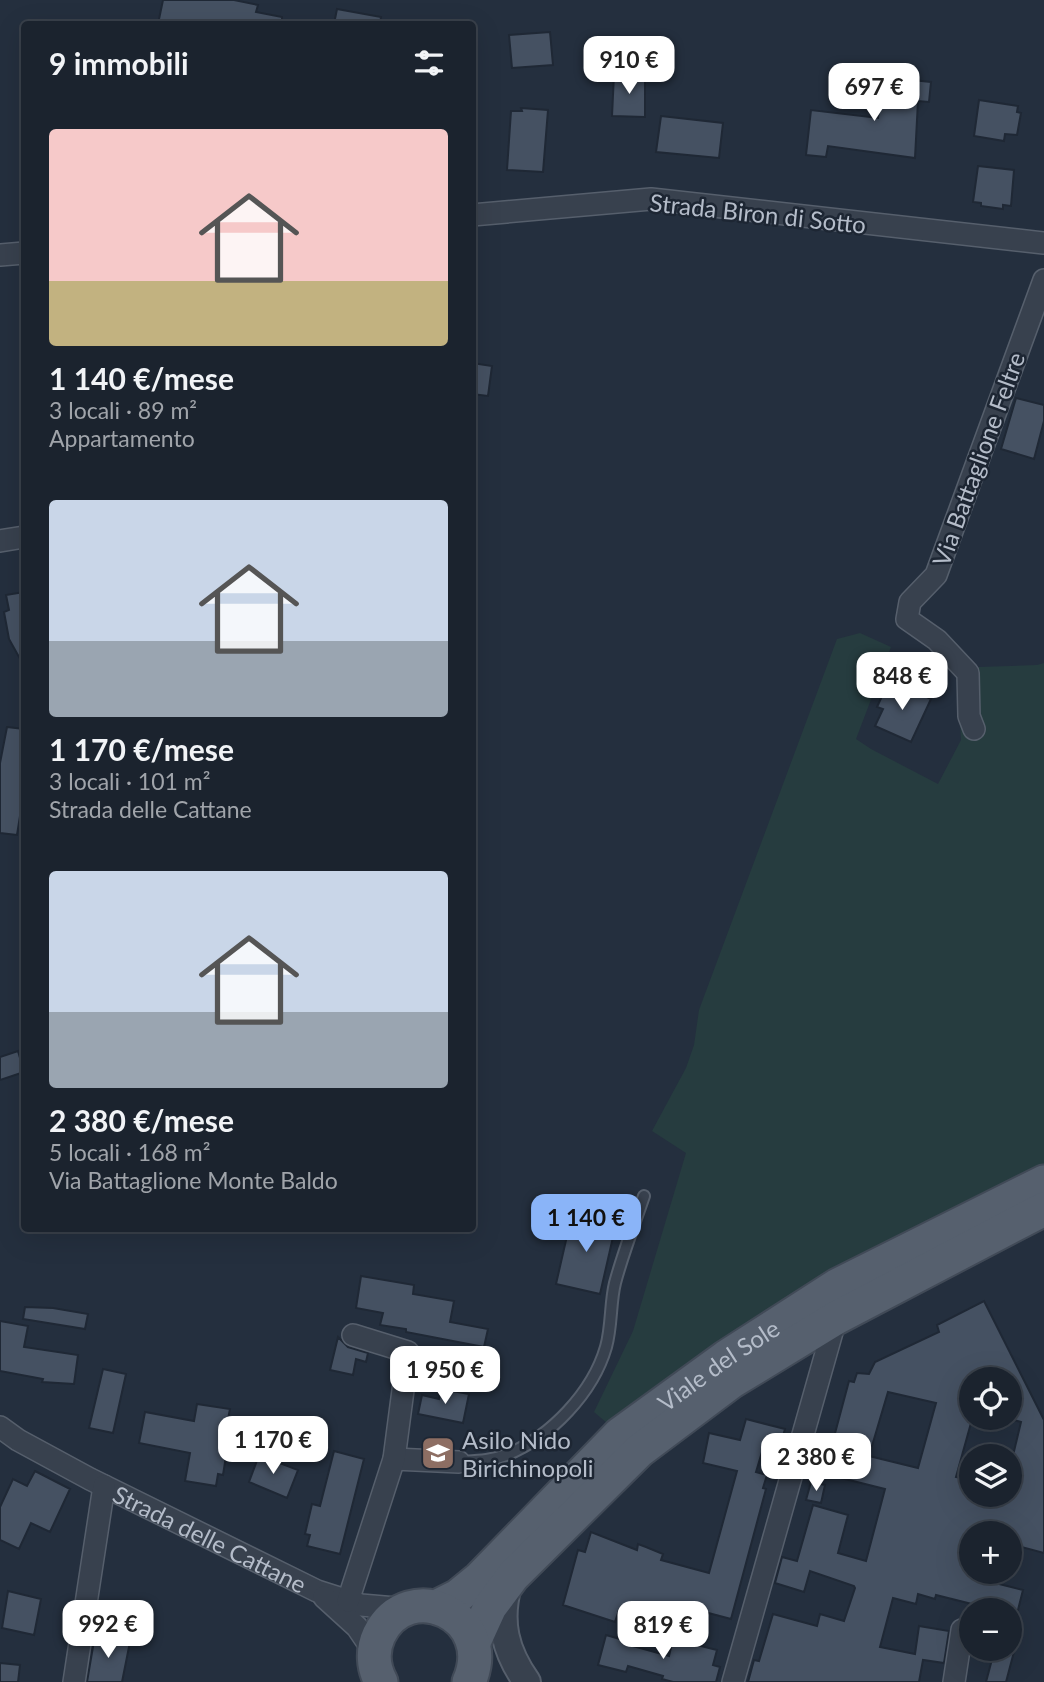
<!DOCTYPE html>
<html lang="it">
<meta charset="utf-8">
<style>
body{margin:0;font-family:Lato,sans-serif;background:#282f3a;color:#f1f3f6;height:100vh;display:flex;flex-direction:column;font-size:26px;white-space:nowrap}
*{box-sizing:border-box;margin:0}
p{font-size:23px;color:#a0a4aa}
.icon{flex:none;width:38px;height:38px;fill:none;stroke:currentColor;stroke-width:2;stroke-linecap:round;stroke-linejoin:round}
.map{position:relative;flex:1;overflow:hidden}
.side{position:absolute;left:21px;top:21px;width:455px;height:1211px;display:flex;flex-direction:column;background:#1b232e;border-radius:7px;box-shadow:0 7px 28px #0002,0 0 0 2px #39404a}
.side>*{flex:none}
.tools{position:absolute;left:959px;top:1367px;display:grid;gap:14px}
.tools a{display:grid;place-items:center;width:63px;height:63px;border-radius:50%;background:#1b232e;box-shadow:0 7px 28px #0002,0 0 0 2px #39404a;font-size:35px}
.price{position:absolute;translate:-50% -60px;padding:0 16px;border-radius:14px;background:#fff;color:#222;font-size:23px;line-height:46px;filter:drop-shadow(0 2px 4px #0008)}
.price::after{content:'';position:absolute;left:50%;top:42px;width:21px;height:16px;margin-left:-10px;background:inherit;clip-path:polygon(0 0,100% 0,50% 100%)}
.price.on{background:#8ab4f8;color:#111}
ul{padding:0;list-style:none}
li{display:grid;align-content:center;gap:14px;height:371px;padding:0 28px}
li span{display:grid;place-items:center;height:217px;border-radius:7px;color:#555}
li>.icon{margin-inline-start:auto}
span .icon{width:126px;height:126px;fill:#fffc;stroke-width:1}
li b{font-size:30px}
h2{display:flex;justify-content:space-between;align-items:center;height:84px;padding:0 28px;font-size:30px}
.map>svg:first-child{display:block}
</style>
<div class="map">
<svg width="1044" height="1682" viewBox="0 0 1044 1682">
<rect width="100%" height="100%" fill="#242f3e"/>
<path fill="#263c3f" d="M860,633L891,647L856,739L871,749L938,784L961,740L959,699L979,667L1037,665L1044,663V1182L620,1434L594,1412L633,1331L686,1153L652,1131L686,1068L694,1045L699,1010L837,639Z"/>
<path fill="#455162" stroke="#1f2835" stroke-width="2" fill-rule="evenodd" d="M163,0H234L258,5L256,12L282,17V24H158Z
M337,9L381,17L380,24H334Z
M550,32L553,65L512,68L509,35Z
M614,74L645,76V117L612,116Z
M883,77L931,82L929,102L918,101L915,158L828,146L826,157L806,155L811,110L878,118Z
M979,100L1018,106L1017,112L1021,113L1017,135L1005,134L1004,141L974,136Z
M521,108L548,110L543,172L507,170L511,111H522Z
M661,116L723,123L719,158L656,152Z
M978,166L1014,170L1011,206L1003,205V209L981,206V203L973,202Z
M472,363L492,366L488,396L472,394Z
M1016,398L1044,405V421L1034,459L1001,449Z
M24,592V666L9,639L4,612L9,610L6,595Z
M888,683L907,691L908,688L931,699L911,742L875,726L883,709L877,707Z
M7,727L24,729V791L17,835L0,833V763Z
M18,1051L24,1072L0,1080V1057Z
M572,1214L616,1224L600,1294L556,1284Z
M361,1276L414,1285L413,1294L454,1301L450,1322L488,1329L484,1347L406,1332V1329L380,1325L383,1313L356,1308Z
M984,1301L1044,1420V1553L1010,1544V1533H971V1577L1023,1590L1018,1610H971L972,1604L936,1595L935,1599L918,1594L916,1604L893,1598L880,1647L915,1654L919,1626L949,1631L944,1663L923,1660L919,1682H748L754,1660L759,1661L773,1614L817,1626L820,1614L844,1621L855,1588L854,1586L810,1571L804,1592L775,1583L782,1557L797,1561L813,1505L848,1515L838,1553L866,1561L885,1489L841,1478L848,1451L838,1449L840,1439L834,1437L849,1381L854,1382L857,1373L869,1374L875,1362L939,1332L937,1325ZM971,1379H1010V1419L1021,1422L1010,1468V1494H971V1480L956,1477L971,1423ZM888,1392L936,1403L918,1468L869,1456Z
M25,1307L53,1308L88,1314L85,1329L23,1319Z
M0,1321L28,1326L24,1347L78,1355L74,1384L42,1382L43,1379L0,1371Z
M338,1337L348,1347L368,1353L366,1362L356,1359L353,1375L330,1370Z
M103,1369L126,1374L113,1433L89,1428Z
M441,1389L469,1394L463,1423L418,1414L422,1395L439,1399Z
M197,1404L230,1409L228,1419H232L223,1475L218,1474L216,1486L185,1481L190,1453L139,1443L145,1412L194,1421Z
M746,1419L785,1429L780,1446L765,1442L756,1472L767,1475L763,1488L766,1489L731,1619L682,1606L678,1623L619,1610L615,1622L563,1605L578,1550L585,1552L591,1532L637,1550L638,1544L646,1547L663,1554L661,1560L709,1573L737,1471L703,1463L709,1433L740,1440Z
M334,1451L364,1459L340,1554L307,1546L310,1535L305,1534L312,1504L320,1506Z
M259,1455L298,1470L287,1498L249,1482Z
M35,1471L70,1489L50,1532L31,1523L19,1549L0,1540V1507L13,1479L27,1486Z
M811,1482L825,1485L821,1503L806,1500Z
M8,1591L41,1599L34,1635L2,1628Z
M95,1635L130,1642L122,1682H87Z
M606,1635L634,1643L633,1646L669,1656L673,1639L717,1650L713,1665L720,1667L716,1682H673L662,1679L663,1676L628,1666L626,1672L598,1665Z
M995,1648H1015L1006,1682H986Z
M0,1663L20,1665L18,1682H0Z"/>
<g fill="none" stroke-linecap="round" stroke-linejoin="round">
<g stroke="#565f6c" stroke-width="14">
<path id="service" d="M459,1462C475,1461 491,1461 506,1455C551,1437 593,1392 606,1347C612,1326 610,1303 615,1283C623,1253 634,1225 644,1196"/>
</g>
<g stroke="#565f6c" stroke-width="24">
<g id="minor">
<path d="M472,215L651,199L1044,243"/>
<path d="M0,255L24,253"/>
<path d="M0,541L24,537"/>
<path d="M974,729L969,716L968,673L937,640L907,619L910,602L936,575L1044,280"/>
<path id="s1" d="M0,1427L18,1440L90,1479L317,1591L361,1605L407,1609"/>
<path d="M394,1459L459,1462"/>
<path d="M324,1597L357,1627L374,1652"/>
<path d="M348,1601L394,1459L408,1352L353,1335"/>
<path d="M74,1682L104,1486"/>
<path d="M733,1682L836,1318"/>
<path d="M954,1682L962,1630"/>
</g>
</g>
<g stroke="#565f6c" stroke-width="30">
<path id="tertiary" d="M508,1585C498,1622 505,1651 527,1682"/>
</g>
<g stroke="#414a57" stroke-width="37">
<g id="primary">
<path id="s2" d="M436,1607L458,1596L480,1578L620,1434L726,1357L838,1285L1044,1182"/>
<path d="M474,1642L490,1607L513,1576L639,1451L731,1382L836,1318L1044,1209"/>
<path d="M381,1682C373,1667 372,1650 379,1635C408,1575 498,1616 469,1682"/>
</g>
</g>
<use href="#service" stroke="#38414e" stroke-width="10"/>
<use href="#minor" stroke="#38414e" stroke-width="21"/>
<use href="#tertiary" stroke="#38414e" stroke-width="26"/>
<use href="#primary" stroke="#56606e" stroke-width="33"/>
</g>
<defs>
<g id="school-square" transform="scale(1.75)"><rect x="-9" y="-9" width="18" height="18" rx="4" fill="#8d6e63" stroke="#1d2633"/><path d="M0-5L7-2L0 1L-7-2ZM-4 1L0 2.5L4 1V4Q0 6-4 4Z" fill="#fff"/></g>
</defs>
<g fill-rule="evenodd">
<use href="#school-square" x="438" y="1453"/>
</g>
<g text-anchor="middle" dominant-baseline="central" stroke-width="5" stroke-linejoin="round" paint-order="stroke">
<g font-size="24" fill="#b4bcc9" stroke="#1d2633">
<text transform="translate(758 213) rotate(6)">Strada Biron di Sotto</text>
<text transform="translate(978 459) rotate(-70)">Via Battaglione Feltre</text>
<text stroke="none"><textPath href="#s2" startOffset="374">Viale del Sole</textPath></text>
<text stroke="none"><textPath href="#s1" startOffset="238">Strada delle Cattane</textPath></text>
</g>
<g font-size="24" fill="#b4bcc9" stroke="#1d2633" text-anchor="start">
<text x="462" y="1439">Asilo Nido<tspan x="462" dy="28">Birichinopoli</tspan></text>
</g>
</g>
</svg>
<div class="tools">
<a><svg class="icon" aria-label="locate" viewBox="0 0 24 24"><circle cx="12" cy="12" r="6"/><path d="M12 2v4M12 18v4M2 12h4M18 12h4"/></svg></a>
<a><svg class="icon" aria-label="layers" viewBox="0 0 24 24"><path d="M12 4l9 5-9 5-9-5zM3 14l9 5 9-5"/></svg></a>
<a>+</a>
<a>−</a>
</div>
<b class="price" style="left:629px;top:96px">910 €</b>
<b class="price" style="left:874px;top:123px">697 €</b>
<b class="price" style="left:902px;top:712px">848 €</b>
<b class="price on" style="left:586px;top:1254px">1 140 €</b>
<b class="price" style="left:445px;top:1406px">1 950 €</b>
<b class="price" style="left:273px;top:1476px">1 170 €</b>
<b class="price" style="left:816px;top:1493px">2 380 €</b>
<b class="price" style="left:108px;top:1660px">992 €</b>
<b class="price" style="left:663px;top:1661px">819 €</b>
<section class="side">
<h2>9 immobili<svg class="icon" aria-label="filters" viewBox="0 0 24 24"><path d="M4 7h16M4 17h16"/><circle cx="9" cy="7" r="2"/><circle cx="15" cy="17" r="2"/></svg></h2>
<ul>
<li><span style="background:linear-gradient(#f6c9c9 70%,#c2b280 0)"><svg class="icon" aria-label="home" viewBox="0 0 24 24"><path d="M3 11l9-7 9 7M6 9v11h12V9"/></svg></span><div><b>1 140 €/mese</b><p>3 locali · 89 m²</p><p>Appartamento</p></div></li>
<li><span style="background:linear-gradient(#c9d6e8 65%,#9aa5b1 0)"><svg class="icon" aria-label="home" viewBox="0 0 24 24"><path d="M3 11l9-7 9 7M6 9v11h12V9"/></svg></span><div><b>1 170 €/mese</b><p>3 locali · 101 m²</p><p>Strada delle Cattane</p></div></li>
<li><span style="background:linear-gradient(#c9d6e8 65%,#9aa5b1 0)"><svg class="icon" aria-label="home" viewBox="0 0 24 24"><path d="M3 11l9-7 9 7M6 9v11h12V9"/></svg></span><div><b>2 380 €/mese</b><p>5 locali · 168 m²</p><p>Via Battaglione Monte Baldo</p></div></li>
</ul>
</section>
</div>
